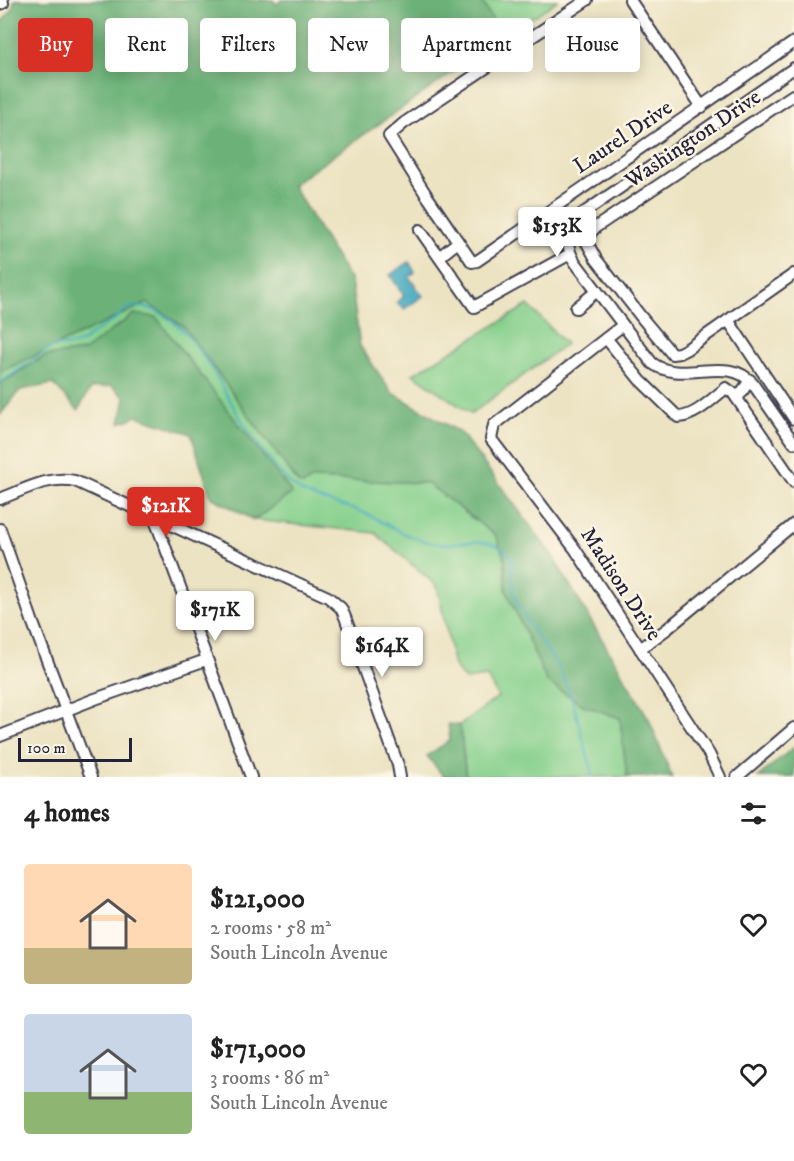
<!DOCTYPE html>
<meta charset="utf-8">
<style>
body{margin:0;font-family:"IM FELL DW Pica",serif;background:#f2f2f2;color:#222;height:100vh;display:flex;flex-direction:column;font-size:22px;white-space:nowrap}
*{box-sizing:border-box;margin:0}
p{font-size:20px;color:#767676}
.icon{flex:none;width:33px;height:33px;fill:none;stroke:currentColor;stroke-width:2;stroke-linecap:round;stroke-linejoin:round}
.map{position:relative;height:777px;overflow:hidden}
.details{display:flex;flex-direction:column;background:#fff;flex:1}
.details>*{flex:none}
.hud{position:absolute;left:18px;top:18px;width:759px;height:54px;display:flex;gap:12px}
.scale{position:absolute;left:18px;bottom:15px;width:114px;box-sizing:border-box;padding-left:6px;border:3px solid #22223b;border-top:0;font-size:16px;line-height:21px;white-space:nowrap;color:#22223b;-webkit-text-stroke:4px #fcf5e5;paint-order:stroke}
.price{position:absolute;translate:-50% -51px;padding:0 14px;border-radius:6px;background:#fff;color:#222;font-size:20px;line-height:39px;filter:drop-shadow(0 2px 3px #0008)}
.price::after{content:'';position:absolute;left:50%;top:36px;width:18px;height:14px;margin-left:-9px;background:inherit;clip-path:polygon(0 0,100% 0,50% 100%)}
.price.selected{background:#d93025;color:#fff}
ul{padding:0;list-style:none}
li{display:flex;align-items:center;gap:18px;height:150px;padding:0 24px}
li span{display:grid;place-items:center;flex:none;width:168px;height:120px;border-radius:6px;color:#555}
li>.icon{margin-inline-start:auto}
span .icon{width:72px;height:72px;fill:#fffc;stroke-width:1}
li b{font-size:26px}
h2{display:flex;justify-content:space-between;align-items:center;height:72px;padding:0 24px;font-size:26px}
.chip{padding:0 21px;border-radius:6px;background:#fff;box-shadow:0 3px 15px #0003;font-size:21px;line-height:54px}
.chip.selected{background:#d93025;color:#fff}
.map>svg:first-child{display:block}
</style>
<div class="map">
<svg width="794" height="777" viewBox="0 0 794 777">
<rect width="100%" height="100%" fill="#fcf5e5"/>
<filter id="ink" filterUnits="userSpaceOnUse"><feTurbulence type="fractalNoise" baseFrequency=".0167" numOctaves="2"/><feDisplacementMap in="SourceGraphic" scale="12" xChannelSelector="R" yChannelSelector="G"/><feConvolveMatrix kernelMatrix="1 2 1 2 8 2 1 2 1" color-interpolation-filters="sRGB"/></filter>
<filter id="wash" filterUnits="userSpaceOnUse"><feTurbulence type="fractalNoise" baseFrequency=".008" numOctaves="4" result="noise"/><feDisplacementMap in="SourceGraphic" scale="24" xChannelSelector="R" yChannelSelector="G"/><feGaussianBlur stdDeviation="1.35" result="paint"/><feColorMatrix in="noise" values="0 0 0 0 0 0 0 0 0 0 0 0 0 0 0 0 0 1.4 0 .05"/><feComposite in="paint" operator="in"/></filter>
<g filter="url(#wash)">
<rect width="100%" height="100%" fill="#ece3c2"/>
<path fill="#86d08d" stroke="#547964" stroke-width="1.5" d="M481,0H558L495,43L498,29Z
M147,302L183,326L299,484L303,485L313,479L427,483L496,536L505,559L506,590L583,705L620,718L627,777H466L460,725L498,697L487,677L465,680L454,666L437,586L375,533L254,520L292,493L134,314L84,351L45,356L0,384V372Z
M528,305L566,344L471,414L413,374Z"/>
<path fill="#6cb278" stroke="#476a5a" stroke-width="1.5" d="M14,0H273L276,4L282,0H481L498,29L495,43L292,185L351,281L360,346L391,392L461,433L552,555L649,719L672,777H627L620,718L583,705L547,682L506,590L505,559L496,536L427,483L313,479L303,485L299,484L183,326L147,303L0,372V24L13,9Z
M134,314L156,317L292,493L254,520L211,497L191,434L137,416L120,423L125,398L112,386L91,388L78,410L53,384L20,390L0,415V384L45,356L84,351Z
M448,724L460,725L466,777H444L427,756L450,740Z
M794,747V777H758Z"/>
<path fill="#3fa8bf" stroke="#30657d" stroke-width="1.5" d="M409,262L415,272L409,277L423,296L404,309L397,302L404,296L390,275Z"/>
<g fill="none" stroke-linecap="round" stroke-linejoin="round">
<path stroke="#3fa8bf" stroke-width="2" d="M0,383L47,350L57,346L74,345L84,341L90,335L114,320L129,307C183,299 220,386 243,423C257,444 273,467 291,484C310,501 339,503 362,512C388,523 412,543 442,544C462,544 491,535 507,553C517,564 510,583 515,597C526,626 548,647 562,674C576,703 581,738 592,769L591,777"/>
</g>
</g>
<g filter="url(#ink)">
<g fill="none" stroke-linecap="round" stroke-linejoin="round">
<g stroke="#403f4f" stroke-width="14">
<path id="minor" d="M587,0L404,123L389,136L425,193L472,262L477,261L794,42
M630,0L702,107
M0,4L3,3L2,0
M794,68L582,214C567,228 564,245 575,262L652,363C682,386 728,353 753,384L794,443
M793,95L596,227L592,231L586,241L596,259L642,318L672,354L679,353L687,349L794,274
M420,230L474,307L570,254
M439,257L458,242
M576,308L597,291
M728,320L794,419
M623,325L494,425L491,439L575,549L709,754L720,777
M606,338L640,380L678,417C695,417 713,398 726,388L733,393L794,482
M737,399L750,380
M0,499C24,490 49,475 75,481L328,597L341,608L345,617L398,765L400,777
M154,517L251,777
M0,529L33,623L91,777
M640,649L667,629L794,524
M0,736L95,699L206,660
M737,777L794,728"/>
</g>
<use href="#minor" stroke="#fff" stroke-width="10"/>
</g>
</g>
<g text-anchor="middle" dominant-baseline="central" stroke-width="5" stroke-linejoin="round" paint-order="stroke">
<g font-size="22" fill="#22223b" stroke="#fcf5e5">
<text transform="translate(623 137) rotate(-34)">Laurel Drive</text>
<text transform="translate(693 139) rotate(-34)">Washington Drive</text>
<text transform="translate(621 584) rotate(57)">Madison Drive</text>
</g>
</g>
</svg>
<div class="scale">100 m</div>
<b class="price" style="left:557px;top:258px">$153K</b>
<b class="price selected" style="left:166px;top:538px">$121K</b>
<b class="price" style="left:215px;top:642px">$171K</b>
<b class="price" style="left:382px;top:678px">$164K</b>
<div class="hud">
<a class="chip selected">Buy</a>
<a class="chip">Rent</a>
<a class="chip">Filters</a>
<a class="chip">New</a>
<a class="chip">Apartment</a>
<a class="chip">House</a>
</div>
</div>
<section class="details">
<h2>4 homes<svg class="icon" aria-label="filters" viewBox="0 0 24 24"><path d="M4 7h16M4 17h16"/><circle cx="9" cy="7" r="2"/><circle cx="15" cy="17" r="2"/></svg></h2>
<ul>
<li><span style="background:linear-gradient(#ffd9b3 70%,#c2b280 0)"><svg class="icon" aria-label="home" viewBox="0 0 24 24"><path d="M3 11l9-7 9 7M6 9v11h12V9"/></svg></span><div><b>$121,000</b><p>2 rooms · 58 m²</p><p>South Lincoln Avenue</p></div><svg class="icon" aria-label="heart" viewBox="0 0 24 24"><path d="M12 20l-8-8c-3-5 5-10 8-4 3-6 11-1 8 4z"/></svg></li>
<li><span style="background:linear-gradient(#c9d6e8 65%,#8fb573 0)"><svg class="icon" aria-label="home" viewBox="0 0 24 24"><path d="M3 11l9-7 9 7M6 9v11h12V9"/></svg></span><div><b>$171,000</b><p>3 rooms · 86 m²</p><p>South Lincoln Avenue</p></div><svg class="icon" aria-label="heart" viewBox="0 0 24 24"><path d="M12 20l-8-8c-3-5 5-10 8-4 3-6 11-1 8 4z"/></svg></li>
</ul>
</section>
